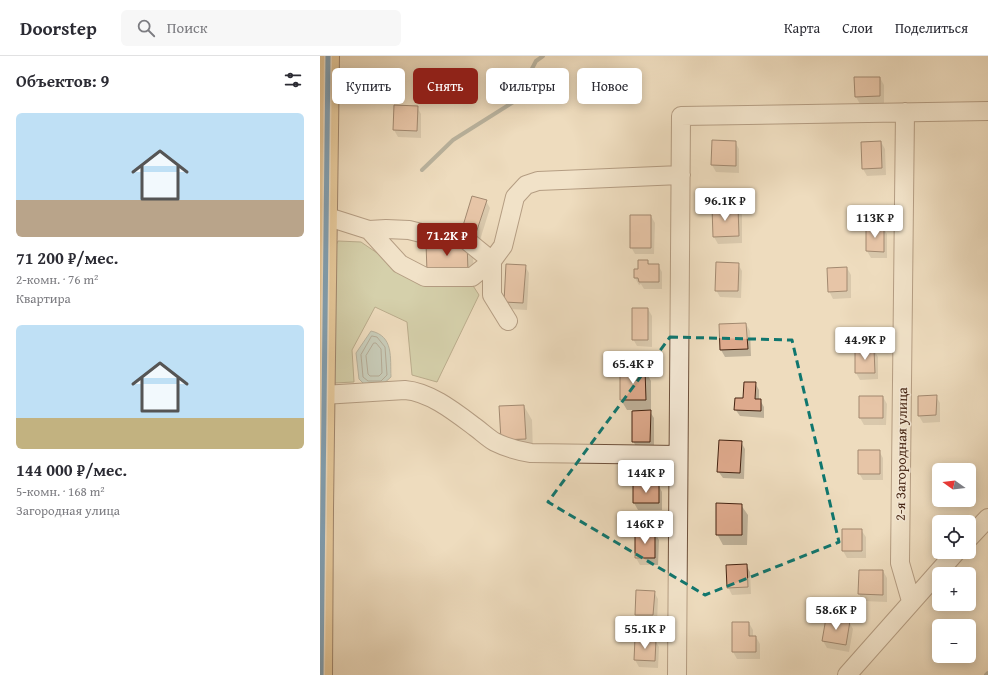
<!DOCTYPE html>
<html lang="ru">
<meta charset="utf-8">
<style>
body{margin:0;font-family:"Gentium Book Plus",serif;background:#f7f7f7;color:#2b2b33;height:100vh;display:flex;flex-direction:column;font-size:15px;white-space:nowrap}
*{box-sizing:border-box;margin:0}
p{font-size:13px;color:#7c7c81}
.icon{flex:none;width:22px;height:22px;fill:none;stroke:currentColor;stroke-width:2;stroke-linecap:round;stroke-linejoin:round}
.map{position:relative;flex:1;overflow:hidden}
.details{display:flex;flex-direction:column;background:#fff;width:320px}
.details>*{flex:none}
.banner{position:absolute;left:12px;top:12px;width:380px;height:36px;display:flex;gap:8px}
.needle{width:26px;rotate:284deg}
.buttons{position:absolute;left:612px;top:407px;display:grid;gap:8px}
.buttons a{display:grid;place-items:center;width:44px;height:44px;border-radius:6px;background:#fff;box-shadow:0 2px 10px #0003;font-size:20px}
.price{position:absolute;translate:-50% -34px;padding:0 9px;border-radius:4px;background:#fff;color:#222;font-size:13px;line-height:26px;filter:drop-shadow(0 1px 2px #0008)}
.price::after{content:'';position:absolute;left:50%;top:24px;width:12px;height:9px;margin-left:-6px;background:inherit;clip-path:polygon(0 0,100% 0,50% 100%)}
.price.selected{background:#8f2418;color:#fff}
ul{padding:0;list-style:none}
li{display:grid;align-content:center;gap:8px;height:212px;padding:0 16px}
li span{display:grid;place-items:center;height:124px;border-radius:6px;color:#555}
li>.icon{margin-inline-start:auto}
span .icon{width:72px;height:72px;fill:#fffc;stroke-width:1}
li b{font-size:17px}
h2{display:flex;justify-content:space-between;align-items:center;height:48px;padding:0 16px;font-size:17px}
.pill{padding:0 14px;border-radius:6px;background:#fff;box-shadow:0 2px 10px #0003;font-size:14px;line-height:36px}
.pill.selected{background:#8f2418;color:#fff}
header{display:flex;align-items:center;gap:24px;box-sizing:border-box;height:56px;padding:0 20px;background:#fff;border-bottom:1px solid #e1e1e2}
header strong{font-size:19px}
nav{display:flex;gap:22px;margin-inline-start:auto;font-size:14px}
.search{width:280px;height:36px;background:#f7f7f7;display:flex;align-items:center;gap:10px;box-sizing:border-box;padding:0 14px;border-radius:6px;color:#7c7c81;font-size:15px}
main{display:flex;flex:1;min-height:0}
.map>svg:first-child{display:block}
</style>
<header>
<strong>Doorstep</strong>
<div class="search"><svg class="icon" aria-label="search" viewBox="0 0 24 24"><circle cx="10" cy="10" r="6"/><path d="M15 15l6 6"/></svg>Поиск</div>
<nav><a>Карта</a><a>Слои</a><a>Поделиться</a></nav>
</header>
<main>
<section class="details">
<h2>Объектов: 9<svg class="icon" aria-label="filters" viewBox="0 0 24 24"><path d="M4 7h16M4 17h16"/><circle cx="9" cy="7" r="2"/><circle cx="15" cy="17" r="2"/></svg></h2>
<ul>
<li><span style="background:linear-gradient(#bfe0f5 70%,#b9a48a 0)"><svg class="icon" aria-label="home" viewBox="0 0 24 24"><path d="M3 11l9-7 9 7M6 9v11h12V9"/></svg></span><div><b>71 200 ₽/мес.</b><p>2-комн. · 76 m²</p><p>Квартира</p></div></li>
<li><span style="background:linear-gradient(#bfe0f5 75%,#c2b280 0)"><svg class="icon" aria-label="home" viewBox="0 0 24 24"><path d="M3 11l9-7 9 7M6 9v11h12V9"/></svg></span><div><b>144 000 ₽/мес.</b><p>5-комн. · 168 m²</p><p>Загородная улица</p></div></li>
</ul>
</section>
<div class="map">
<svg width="668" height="619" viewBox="0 0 668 619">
<rect width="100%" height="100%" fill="#eedcbe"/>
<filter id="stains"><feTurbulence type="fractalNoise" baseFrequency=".005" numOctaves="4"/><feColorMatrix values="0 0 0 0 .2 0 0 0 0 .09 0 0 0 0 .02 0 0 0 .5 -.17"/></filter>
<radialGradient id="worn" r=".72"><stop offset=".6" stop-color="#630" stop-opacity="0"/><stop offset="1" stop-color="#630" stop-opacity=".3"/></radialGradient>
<path fill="#b5c194" stroke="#7c7252" d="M18,185L41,186L104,229L150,225L159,239L117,326L92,319L87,266L55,251L32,294L34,326L14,327L13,195Z"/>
<path fill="#9bbab7" stroke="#787e75" d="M51,275C74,280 70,302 71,321L62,329L46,330L39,323L36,297Z"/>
<path fill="#0003" d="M560,22L564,29V47L540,48L536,41Z
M75,50L97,51L101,58V82L78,81L74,74Z
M393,85L415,86L419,93V117L396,116L392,109Z
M561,86L565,93L566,119L547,120L543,113Z
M166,145L170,152L160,184L147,180L143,173Z
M418,152L422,159V187L398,188L394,181Z
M331,160L335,167L334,198H315L311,191Z
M547,171H563L567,178V202H551L547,195Z
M147,187L153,198L154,226L114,227Z
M327,205L330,209H338L342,216V233H324L321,228L319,229L315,222L319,214Z
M418,208L422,215L421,242L400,241L396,234Z
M205,210L209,217L207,254L189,253L185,246Z
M527,212L531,219V242L513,243L509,235Z
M328,253L332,260V291L317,290L313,283Z
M426,268L430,275L431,300L405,301L401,294Z
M554,294L558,301V323L540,324L536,317Z
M325,314L331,325V354H329L334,362V393L317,392L313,385V354H307L301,344Z
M435,327L439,334V344H440L444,351V362L420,360L415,353Z
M616,340L620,347V366L603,367L599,360Z
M563,341L567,348L566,369H544L540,362Z
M204,350L212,364L213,397L182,383Z
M421,386L425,393L424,423L403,422L398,415Z
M559,395L563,402V424H543L539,417Z
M338,428L342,436V454H318L314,447Z
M421,449L428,459L427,489H403L397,478Z
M523,474H541L546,481V502H527L523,495Z
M335,477L339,484L338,509H320L316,502Z
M426,509L430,516L431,538L412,539L408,531Z
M540,515H563L567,522V546L543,545L539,538Z
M334,536L338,543L337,566H320L316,559Z
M529,566L533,573L529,596L507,592L503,585Z
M413,567H429L433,574V581H436L440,588V603H417L413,596Z
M335,584L339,591L338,612L319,611L315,604Z"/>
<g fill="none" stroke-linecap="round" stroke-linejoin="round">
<path stroke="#706e64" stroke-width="1" d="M52,280L57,281L65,291L67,319L61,325H48L43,321L41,299Z
M54,287H56L61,293L62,317L59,320H50L48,318L46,300Z"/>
<path stroke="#787e75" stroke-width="4" d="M102,114L133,84L195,45L216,5L223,0
M666,619L668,617"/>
</g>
<path fill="#dea98c" stroke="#442311" d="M534,21H560V40L535,41Z
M74,49L98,50L97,75L73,74Z
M392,84L416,85V110L391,109Z
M561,85L562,112L542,113L541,86Z
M152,140L167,144L156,177L142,173Z
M392,151H418L419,180L393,181Z
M310,159H331V192H310Z
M546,170H564V196L546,195Z
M147,186L148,215L107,216L106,187Z
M318,204H328V208H339V226H319L318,222H314V213H318Z
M396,206L419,207L418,235H395Z
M186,208L206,209L203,247L184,246Z
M527,211V235L508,236L507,212Z
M312,252H328V284H312Z
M426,267L428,293L400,294L399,268Z
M535,293H554L555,317H535Z
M300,313H325L326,344H300Z
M424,326H436L435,343H441V355L414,354L415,342H423Z
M617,339L616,359L598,360V340Z
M539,340H563V362H539Z
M204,349L206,383L181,384L179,350Z
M331,354L330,386H312V355Z
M399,384L422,385L420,417L397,416Z
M538,394H560V418H538Z
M313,428H339V447H313Z
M396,447L422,448V479H396Z
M522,473H542V495H522Z
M315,475L335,476V502H315Z
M427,508L428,531L407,532L406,509Z
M539,514H563V539L538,538Z
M316,534L335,535L333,559H315Z
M506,562L530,565L526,589L502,585Z
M412,566H429V580H436V596H412Z
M315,582L336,583L335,605L314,604Z"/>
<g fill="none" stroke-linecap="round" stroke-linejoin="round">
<g stroke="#6e513c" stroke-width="20">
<path id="minor" d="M585,56L580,507L591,545
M5,160L49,174L66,173L89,174L113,180L145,183L172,205L183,190L195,141L206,129L218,125L361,119
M49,174L80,208L105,221H152L172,205
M172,205V239L188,265
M3,339L85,334C110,336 135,356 155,371C162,376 168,382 175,386C187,392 198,395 211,397L358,399
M649,482L668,462
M357,619L361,60L668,55
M527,619L636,496"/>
</g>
<g stroke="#442311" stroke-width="24">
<path id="major" d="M1,619L2,453L8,0"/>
</g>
<use href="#minor" stroke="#f4e8d5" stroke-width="18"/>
<use href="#major" stroke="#e7be7f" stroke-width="22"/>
<g stroke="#f4e8d5" stroke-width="8">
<path id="bus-1" d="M1,619L8,0"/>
</g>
<use href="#bus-1" stroke="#0065bd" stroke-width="5"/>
</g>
<path d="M0 0H668V619H0ZM350,281L472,284L519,486L385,539L228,446Z" fill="#eedcbe" fill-opacity=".55" fill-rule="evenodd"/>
<path fill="none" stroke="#0f766e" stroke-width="3" stroke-dasharray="8 5" stroke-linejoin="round" d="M350,281L472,284L519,486L385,539L228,446Z"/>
<g text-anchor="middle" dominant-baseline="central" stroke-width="3" stroke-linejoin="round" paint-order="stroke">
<g font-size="14" fill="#442311" stroke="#f4e8d5">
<text transform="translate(581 398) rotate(-89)">2-я Загородная улица</text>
</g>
</g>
<rect width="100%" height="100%" filter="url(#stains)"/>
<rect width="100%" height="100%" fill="url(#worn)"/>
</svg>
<div class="buttons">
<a><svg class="needle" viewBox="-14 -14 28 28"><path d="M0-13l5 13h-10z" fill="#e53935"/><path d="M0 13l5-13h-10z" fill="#7c7c81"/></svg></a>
<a><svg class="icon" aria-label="locate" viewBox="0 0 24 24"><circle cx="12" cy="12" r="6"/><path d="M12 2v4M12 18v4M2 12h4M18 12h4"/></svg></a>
<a>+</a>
<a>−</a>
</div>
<b class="price" style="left:405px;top:166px">96.1K ₽</b>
<b class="price" style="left:555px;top:183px">113K ₽</b>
<b class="price selected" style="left:127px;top:201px">71.2K ₽</b>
<b class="price" style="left:545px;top:305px">44.9K ₽</b>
<b class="price" style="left:313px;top:329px">65.4K ₽</b>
<b class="price" style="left:326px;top:438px">144K ₽</b>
<b class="price" style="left:325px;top:489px">146K ₽</b>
<b class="price" style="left:516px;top:575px">58.6K ₽</b>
<b class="price" style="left:325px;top:594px">55.1K ₽</b>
<div class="banner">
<a class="pill">Купить</a>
<a class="pill selected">Снять</a>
<a class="pill">Фильтры</a>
<a class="pill">Новое</a>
</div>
</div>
</main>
